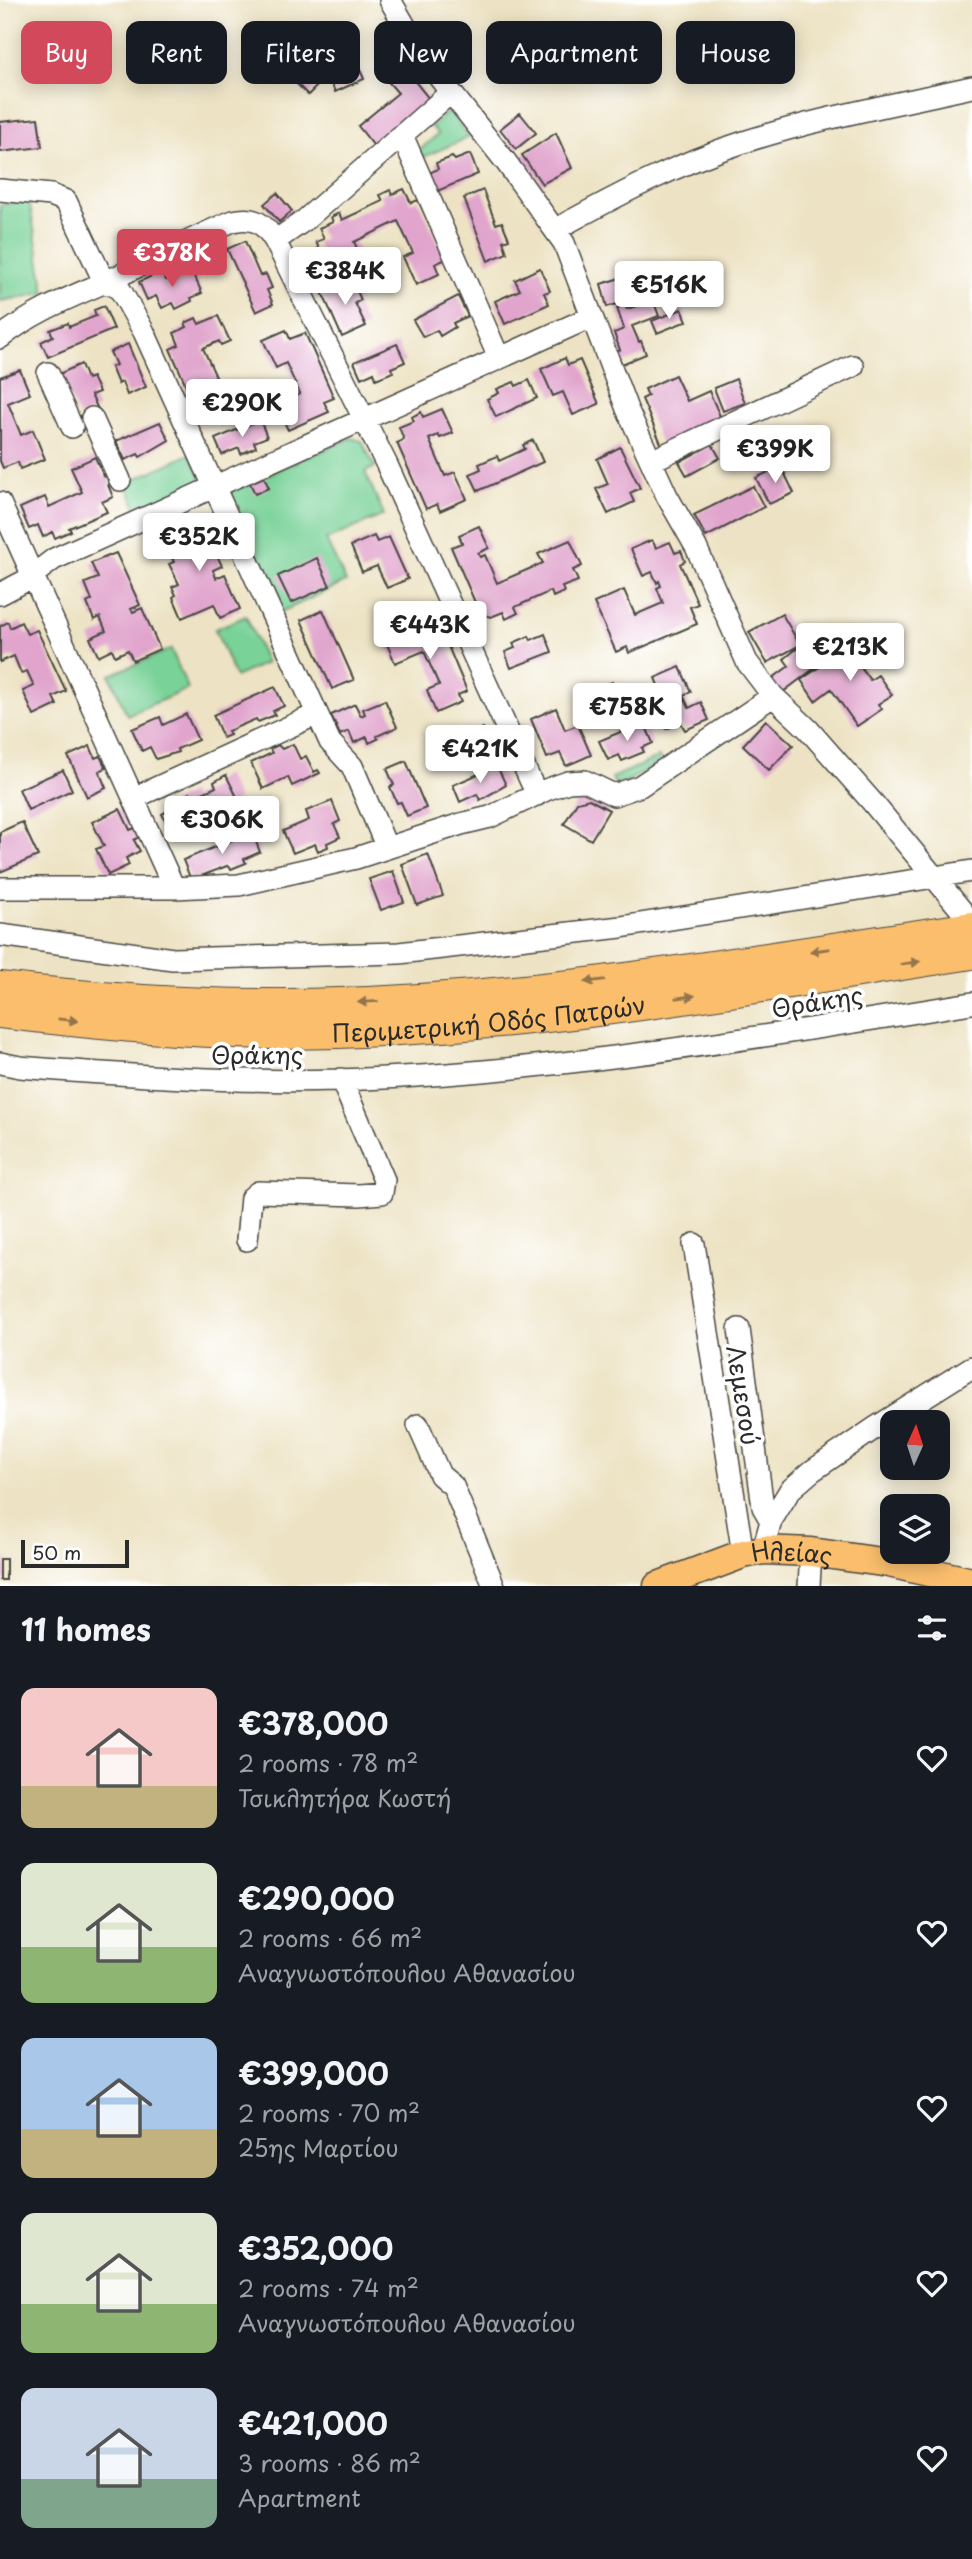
<!DOCTYPE html>
<meta charset="utf-8">
<style>
body{margin:0;font-family:"Playpen Sans",sans-serif;background:#20242c;color:#f1f3f6;height:100vh;display:flex;flex-direction:column;font-size:26px;white-space:nowrap}
*{box-sizing:border-box;margin:0}
p{font-size:23px;color:#9ea1a6}
.icon{flex:none;width:38px;height:38px;fill:none;stroke:currentColor;stroke-width:2;stroke-linecap:round;stroke-linejoin:round}
.map{position:relative;height:1586px;overflow:hidden}
.panel{display:flex;flex-direction:column;background:#171b24;flex:1}
.panel>*{flex:none}
.top-card{position:absolute;left:21px;top:21px;width:931px;height:63px;display:flex;gap:14px}
.needle{width:46px;rotate:3deg}
.buttons{position:absolute;left:880px;top:1410px;display:grid;gap:14px}
.buttons a{display:grid;place-items:center;width:70px;height:70px;border-radius:14px;background:#171b24;box-shadow:0 4px 18px #0003;font-size:35px}
.scale{position:absolute;left:21px;bottom:18px;width:108px;box-sizing:border-box;padding-left:7px;border:4px solid #2b2b2b;border-top:0;font-size:19px;line-height:24px;white-space:nowrap;color:#2b2b2b;-webkit-text-stroke:5px #fff;paint-order:stroke}
.price{position:absolute;translate:-50% -60px;padding:0 16px;border-radius:7px;background:#fff;color:#222;font-size:23px;line-height:46px;filter:drop-shadow(0 2px 4px #0008)}
.price::after{content:'';position:absolute;left:50%;top:42px;width:21px;height:16px;margin-left:-10px;background:inherit;clip-path:polygon(0 0,100% 0,50% 100%)}
.price.active{background:#d1495b;color:#fff}
ul{padding:0;list-style:none}
li{display:flex;align-items:center;gap:21px;height:175px;padding:0 21px}
li span{display:grid;place-items:center;flex:none;width:196px;height:140px;border-radius:14px;color:#555}
li>.icon{margin-inline-start:auto}
span .icon{width:84px;height:84px;fill:#fffc;stroke-width:1}
li b{font-size:30px}
h2{display:flex;justify-content:space-between;align-items:center;height:84px;padding:0 21px;font-size:30px}
.tag{padding:0 24px;border-radius:14px;background:#171b24;box-shadow:0 4px 18px #0003;font-size:24px;line-height:63px}
.tag.active{background:#d1495b;color:#fff}
.map>svg:first-child{display:block}
</style>
<div class="map">
<svg width="972" height="1586" viewBox="0 0 972 1586">
<rect width="100%" height="100%" fill="#fff"/>
<filter id="ink" filterUnits="userSpaceOnUse"><feTurbulence type="fractalNoise" baseFrequency=".0143" numOctaves="2"/><feDisplacementMap in="SourceGraphic" scale="14" xChannelSelector="R" yChannelSelector="G"/><feConvolveMatrix kernelMatrix="1 2 1 2 8 2 1 2 1" color-interpolation-filters="sRGB"/></filter>
<filter id="wash" filterUnits="userSpaceOnUse"><feTurbulence type="fractalNoise" baseFrequency=".00686" numOctaves="4" result="noise"/><feDisplacementMap in="SourceGraphic" scale="28" xChannelSelector="R" yChannelSelector="G"/><feGaussianBlur stdDeviation="1.57" result="paint"/><feColorMatrix in="noise" values="0 0 0 0 0 0 0 0 0 0 0 0 0 0 0 0 0 1.4 0 .05"/><feComposite in="paint" operator="in"/></filter>
<g filter="url(#wash)">
<rect width="100%" height="100%" fill="#ede3c4"/>
<path fill="#79d298" stroke="#527e62" stroke-width="2" d="M449,111L469,137L417,160L415,154L438,134L431,126Z
M29,199L45,293L0,301V205Z
M351,438L362,441L375,467L365,472L384,515L326,540L346,582L281,612L228,492Z
M190,454L202,479L137,509L126,483Z
M246,616L266,663L235,677L215,629Z
M171,649L188,689L127,715L110,675Z
M659,757L661,761L622,785L615,784L612,778Z"/>
<g id="blocks">
<path fill="#e1a5cd" d="M347,54L354,69L359,67L364,79L335,92L323,65Z
M401,64L430,100L374,146L358,126L398,93L385,78Z
M308,73L319,84L308,95L297,84Z
M520,113L536,133L516,149L500,129Z
M38,118L42,147L0,152V122Z
M556,133L572,168L542,184L522,155Z
M470,154L478,174L435,192L427,174L438,169L436,163L452,157L455,160Z
M404,189L411,203L418,200L446,259L435,264L439,274L416,285L403,257L413,253L398,221L354,242L359,252L328,267L316,242L324,239L319,228L333,222L331,217L339,213L342,220L383,201L380,195L390,190L392,194Z
M483,190L496,224L502,222L509,239L503,241L507,253L488,261L464,198Z
M277,193L292,211L279,222L264,204Z
M245,241L260,276L266,274L272,288L267,290L273,304L256,312L227,249Z
M540,268L550,291L544,293L549,304L505,324L495,301L520,290L515,280Z
M191,269L202,293L191,298L192,301L176,309L173,303L162,308L156,296L147,300L139,282L162,271L166,280Z
M623,277L630,300L607,307L601,284Z
M352,279L361,300L355,303L366,326L342,337L322,292Z
M650,292L659,316L632,326L639,342L641,341L646,354L622,364L616,352L620,350L614,333L624,329L617,308L625,305L627,309L639,305L636,296Z
M458,296L468,316L453,323L455,327L440,336L437,330L423,337L413,320Z
M104,306L114,329L48,357L41,342L53,336L50,330L68,323L69,327L96,316L94,310Z
M682,309L687,321L657,333L652,321Z
M218,316L230,341L221,345L219,341L203,348L220,386L230,382L240,407L219,416L216,409L200,417L170,349L179,345L174,333L187,327L185,323L196,318L199,324Z
M286,330L290,339L305,333L334,398L324,402L329,412L288,430L276,405L300,394L286,363L276,368L263,340Z
M128,344L146,387L127,395L122,382L118,384L111,367L116,365L110,352Z
M397,344L405,362L391,368L393,372L376,379L374,372L361,378L354,362Z
M565,358L568,365L580,360L599,404L573,415L563,392L553,396L541,369Z
M81,364L87,379L92,377L99,392L91,395L98,409L79,417L59,374Z
M20,370L30,394L8,403L21,435L33,430L45,459L20,469L18,462L3,468L0,461V377Z
M675,375L687,401L709,391L723,423L663,448L642,399L648,396L645,389Z
M736,379L745,403L723,411L714,388Z
M529,380L537,398L496,417L487,399L499,393L497,389L514,382L516,386Z
M442,409L453,433L440,438L438,435L429,439L445,476L455,472L467,499L440,511L437,504L426,509L397,443L404,440L399,427L414,421L412,417L421,412L423,417Z
M260,420L267,437L254,442L256,447L241,454L239,448L222,455L215,439Z
M160,422L169,440L140,457L138,454L125,460L116,441Z
M763,432L772,452L743,465L733,445Z
M533,440L543,462L478,491L470,474L481,469L479,464L497,456L499,461L525,449L523,445Z
M712,444L720,458L687,476L679,462Z
M620,447L640,488L630,493L634,502L608,514L596,489L608,484L597,459Z
M95,457L104,477L108,475L112,483L108,485L113,497L102,502L107,512L69,528L71,531L55,538L52,532L43,537L38,525L29,529L20,508L45,497L49,507L82,492L71,468Z
M781,466L794,493L769,504L756,478Z
M264,477L269,488L255,494L250,483Z
M753,486L764,507L706,537L694,515Z
M199,516L222,566L213,570L216,578L225,574L240,609L220,618L214,604L182,618L173,597L176,595L172,587L179,584L169,564L174,562L166,546L182,539L176,526Z
M479,526L489,548L478,553L480,557L485,555L497,583L543,563L538,554L570,540L582,566L573,570L578,581L562,587L564,592L553,597L551,591L515,607L518,613L506,619L503,612L491,617L480,614L451,547L462,543L459,535Z
M374,536L377,542L389,537L408,579L387,588L377,566L362,572L351,546Z
M652,540L656,548L670,542L675,553L681,551L685,561L680,564L698,604L690,607L697,624L629,653L627,647L616,652L594,603L624,590L635,615L663,603L657,588L661,586L659,581L657,583L652,572L643,576L631,549Z
M116,553L140,605L131,609L133,612L142,608L160,649L133,661L128,650L115,656L112,649L98,656L90,638L106,631L100,617L94,620L87,603L92,600L85,583L98,578L91,563Z
M317,558L330,586L291,603L278,576Z
M323,610L354,680L332,689L301,620Z
M782,614L800,645L767,663L749,632Z
M427,619L432,631L440,627L467,691L458,695L461,702L436,713L427,690L439,685L424,651L395,663L384,637L403,630L402,625L410,621L412,626Z
M8,622L10,628L21,622L27,634L37,630L66,691L53,697L57,705L34,716L23,691L34,686L27,671L21,673L14,656L0,662V626Z
M545,634L552,652L511,668L505,652L515,648L513,643L529,636L531,640Z
M861,638L875,659L861,668L870,680L878,675L892,695L878,704L882,709L857,726L831,689L815,701L801,680Z
M804,643L820,664L779,695L769,681L789,666L784,659Z
M680,667L691,692L683,695L689,708L701,702L709,720L685,730L681,723L666,729L656,706L665,702L655,678Z
M612,682L614,687L621,684L628,702L589,718L583,703L589,700L587,693Z
M275,687L284,706L273,711L275,715L258,722L256,719L228,731L230,735L223,738L213,715Z
M385,700L397,727L377,736L378,739L369,743L367,737L354,743L349,731L340,735L331,715L355,704L361,716L365,714L363,709Z
M556,708L565,730L578,725L591,755L566,766L560,753L547,758L531,719Z
M186,714L198,740L177,749L178,752L156,759L150,747L142,751L132,729L160,717L163,725Z
M766,720L793,745L769,770L743,745Z
M644,722L653,743L642,748L644,752L622,761L619,755L608,760L599,741Z
M483,728L491,747L445,766L437,748L453,741L450,735L464,729L467,735Z
M293,744L300,759L306,756L314,772L318,770L320,773L292,786L288,777L263,789L251,763L272,753L270,749L278,745L282,749Z
M90,746L95,758L100,756L106,768L99,771L106,788L87,797L68,756Z
M406,761L426,808L407,816L401,802L397,803L390,787L394,785L387,769Z
M497,766L506,785L480,800L477,794L460,802L453,785Z
M63,770L72,790L28,810L19,789Z
M226,775L238,799L234,802L239,813L221,822L216,813L173,835L162,814L176,807L173,802L190,793L192,798L216,787L214,782Z
M589,799L609,810L591,840L564,824L577,802Z
M332,801L340,821L334,824L340,837L327,843L328,847L318,851L315,844L293,853L283,831L309,820L306,811Z
M120,809L130,830L135,828L139,837L134,840L140,851L126,858L129,865L108,875L96,849L104,846L92,822Z
M22,822L38,856L0,872V832Z
M252,832L260,852L244,859L246,863L231,869L227,866L191,880L183,860Z
M428,854L443,896L417,905L402,864Z
M393,871L404,902L381,910L369,879Z
M0,1559H6V1580H0Z"/>
</g>
</g>
<g filter="url(#ink)">
<use href="#blocks" fill-opacity="0" stroke="#484742" stroke-width="2"/>
<g fill="none" stroke-linecap="round" stroke-linejoin="round">
<g stroke="#484742" stroke-width="24">
<path id="minor" d="M390,0L423,57L506,162L564,243L627,409L667,496L696,547L747,662L773,696L808,729L873,803L972,923
M402,135L499,358
M0,190L51,195L66,201L101,275L121,291L144,332L330,742L352,766L387,848
M556,229C616,196 678,163 744,142C818,118 896,104 972,87
M275,241L387,465L537,795
M0,338C34,311 71,297 110,280C151,261 191,238 233,221C254,216 264,223 275,241L305,220L450,93
M48,373L72,427
M92,418L120,480
M651,461L853,366
M0,503L174,888
M0,594L25,581L54,559L591,317
M134,798L317,714
M0,888H174L239,885L356,858L461,824L490,817L548,789L568,782L585,781L614,795L640,786L773,696
M0,935L173,959L399,953L621,927L972,871
M0,1063L20,1067C126,1075 231,1083 337,1080C550,1073 762,1037 972,1003
M247,1240L251,1198L258,1192L359,1195L382,1193L384,1180L341,1079
M694,1244L743,1554
M739,1329L763,1507L771,1521
M418,1425L440,1475L453,1486L494,1586
M763,1550L771,1521L790,1490L812,1471L875,1428L972,1367
M809,1586L811,1552"/>
</g>
<g stroke="#484742" stroke-width="31">
<g id="major">
<path id="s1" d="M658,1586L743,1554L763,1550L811,1552L889,1563L972,1582"/>
</g>
</g>
<g stroke="#484742" stroke-width="34">
<g id="highway">
<path d="M0,988C94,999 190,1006 285,1005C515,1004 745,961 972,928"/>
<path id="s2" d="M0,1012C94,1023 189,1033 285,1033C515,1032 745,988 972,953"/>
</g>
</g>
<use href="#minor" stroke="#fff" stroke-width="21"/>
<use href="#major" stroke="#fabe6d" stroke-width="28"/>
<use href="#highway" stroke="#fabe6d" stroke-width="32"/>
</g>
<defs><path id="oneway-solid" d="M-6-.8H1V-3.2L6.5 0L1 3.2V.8H-6Z" transform="scale(1.75)"/></defs>
<g fill="#92744c">
<use href="#oneway-solid" transform="translate(820 950) rotate(172)"/>
<use href="#oneway-solid" transform="translate(910 963) rotate(-9)"/>
<use href="#oneway-solid" transform="translate(595 981) rotate(173)"/>
<use href="#oneway-solid" transform="translate(685 997) rotate(-8)"/>
<use href="#oneway-solid" transform="translate(368 1002) rotate(177)"/>
<use href="#oneway-solid" transform="translate(68 1020) rotate(6)"/>
</g>
</g>
<g text-anchor="middle" dominant-baseline="central" stroke-width="7" stroke-linejoin="round" paint-order="stroke">
<g font-size="24" fill="#2b2b2b" stroke="#fff">
<text transform="translate(817 1001) rotate(-9)">Θράκης</text>
<text stroke="none"><textPath href="#s2" startOffset="490">Περιμετρική Οδός Πατρών</textPath></text>
<text x="257" y="1054">Θράκης</text>
<text transform="translate(744 1395) rotate(81)">Λεμεσού</text>
<text stroke="none"><textPath href="#s1" startOffset="140">Ηλείας</textPath></text>
</g>
</g>
</svg>
<div class="buttons">
<a><svg class="needle" viewBox="-14 -14 28 28"><path d="M0-13l5 13h-10z" fill="#e53935"/><path d="M0 13l5-13h-10z" fill="#9ea1a6"/></svg></a>
<a><svg class="icon" aria-label="layers" viewBox="0 0 24 24"><path d="M12 4l9 5-9 5-9-5zM3 14l9 5 9-5"/></svg></a>
</div>
<div class="scale">50 m</div>
<b class="price active" style="left:172px;top:289px">€378K</b>
<b class="price" style="left:345px;top:307px">€384K</b>
<b class="price" style="left:669px;top:321px">€516K</b>
<b class="price" style="left:242px;top:439px">€290K</b>
<b class="price" style="left:775px;top:485px">€399K</b>
<b class="price" style="left:199px;top:573px">€352K</b>
<b class="price" style="left:430px;top:661px">€443K</b>
<b class="price" style="left:850px;top:683px">€213K</b>
<b class="price" style="left:627px;top:743px">€758K</b>
<b class="price" style="left:480px;top:785px">€421K</b>
<b class="price" style="left:222px;top:856px">€306K</b>
<div class="top-card">
<a class="tag active">Buy</a>
<a class="tag">Rent</a>
<a class="tag">Filters</a>
<a class="tag">New</a>
<a class="tag">Apartment</a>
<a class="tag">House</a>
</div>
</div>
<section class="panel">
<h2>11 homes<svg class="icon" aria-label="filters" viewBox="0 0 24 24"><path d="M4 7h16M4 17h16"/><circle cx="9" cy="7" r="2"/><circle cx="15" cy="17" r="2"/></svg></h2>
<ul>
<li><span style="background:linear-gradient(#f6c9c9 70%,#c2b280 0)"><svg class="icon" aria-label="home" viewBox="0 0 24 24"><path d="M3 11l9-7 9 7M6 9v11h12V9"/></svg></span><div><b>€378,000</b><p>2 rooms · 78 m²</p><p>Τσικλητήρα Κωστή</p></div><svg class="icon" aria-label="heart" viewBox="0 0 24 24"><path d="M12 20l-8-8c-3-5 5-10 8-4 3-6 11-1 8 4z"/></svg></li>
<li><span style="background:linear-gradient(#dfe7d0 60%,#8fb573 0)"><svg class="icon" aria-label="home" viewBox="0 0 24 24"><path d="M3 11l9-7 9 7M6 9v11h12V9"/></svg></span><div><b>€290,000</b><p>2 rooms · 66 m²</p><p>Αναγνωστόπουλου Αθανασίου</p></div><svg class="icon" aria-label="heart" viewBox="0 0 24 24"><path d="M12 20l-8-8c-3-5 5-10 8-4 3-6 11-1 8 4z"/></svg></li>
<li><span style="background:linear-gradient(#a9c7e8 65%,#c2b280 0)"><svg class="icon" aria-label="home" viewBox="0 0 24 24"><path d="M3 11l9-7 9 7M6 9v11h12V9"/></svg></span><div><b>€399,000</b><p>2 rooms · 70 m²</p><p>25ης Μαρτίου</p></div><svg class="icon" aria-label="heart" viewBox="0 0 24 24"><path d="M12 20l-8-8c-3-5 5-10 8-4 3-6 11-1 8 4z"/></svg></li>
<li><span style="background:linear-gradient(#dfe7d0 65%,#8fb573 0)"><svg class="icon" aria-label="home" viewBox="0 0 24 24"><path d="M3 11l9-7 9 7M6 9v11h12V9"/></svg></span><div><b>€352,000</b><p>2 rooms · 74 m²</p><p>Αναγνωστόπουλου Αθανασίου</p></div><svg class="icon" aria-label="heart" viewBox="0 0 24 24"><path d="M12 20l-8-8c-3-5 5-10 8-4 3-6 11-1 8 4z"/></svg></li>
<li><span style="background:linear-gradient(#c9d6e8 65%,#7fa58c 0)"><svg class="icon" aria-label="home" viewBox="0 0 24 24"><path d="M3 11l9-7 9 7M6 9v11h12V9"/></svg></span><div><b>€421,000</b><p>3 rooms · 86 m²</p><p>Apartment</p></div><svg class="icon" aria-label="heart" viewBox="0 0 24 24"><path d="M12 20l-8-8c-3-5 5-10 8-4 3-6 11-1 8 4z"/></svg></li>
</ul>
</section>
